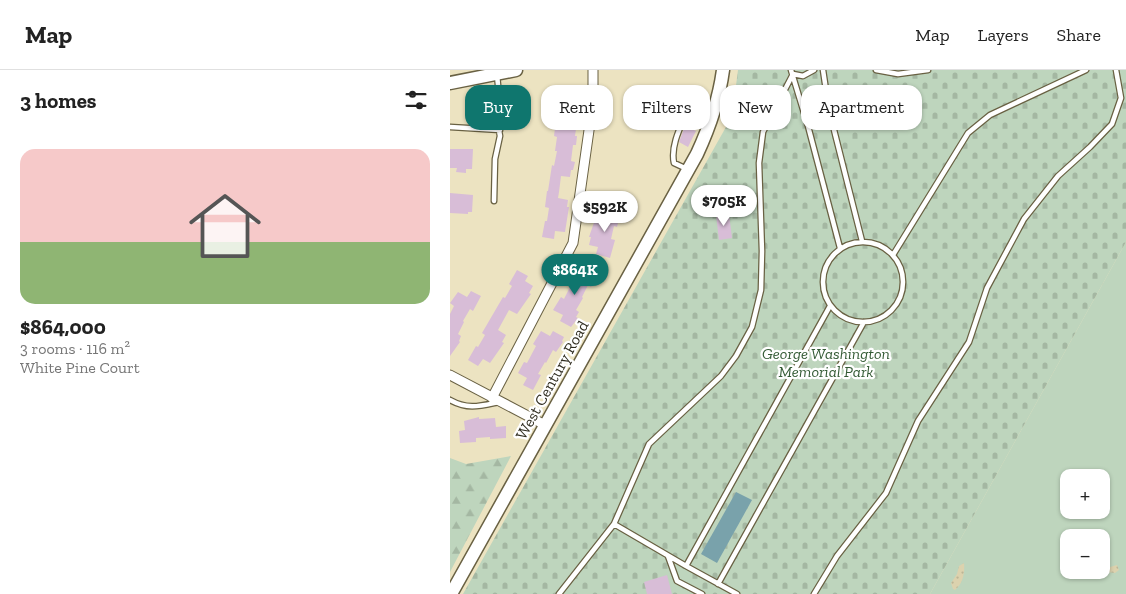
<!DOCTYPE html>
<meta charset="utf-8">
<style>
body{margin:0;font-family:"Zilla Slab",serif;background:#f2f2f2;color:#222;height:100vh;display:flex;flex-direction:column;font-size:19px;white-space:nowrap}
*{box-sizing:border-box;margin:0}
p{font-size:16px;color:#767676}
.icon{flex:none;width:28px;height:28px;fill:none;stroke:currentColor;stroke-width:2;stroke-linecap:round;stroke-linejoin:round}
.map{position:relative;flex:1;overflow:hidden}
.details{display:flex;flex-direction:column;background:#fff;width:450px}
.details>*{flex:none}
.banner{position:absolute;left:15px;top:15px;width:475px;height:45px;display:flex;gap:10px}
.tools{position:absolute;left:610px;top:399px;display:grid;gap:10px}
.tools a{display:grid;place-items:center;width:50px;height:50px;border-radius:10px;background:#fff;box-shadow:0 1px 4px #0004;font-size:25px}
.price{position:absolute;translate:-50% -42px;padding:0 11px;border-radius:18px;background:#fff;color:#222;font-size:16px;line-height:32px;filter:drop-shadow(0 1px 2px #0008)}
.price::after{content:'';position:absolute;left:50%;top:30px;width:15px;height:11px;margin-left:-8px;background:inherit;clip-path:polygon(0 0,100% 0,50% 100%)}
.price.on{background:#0f766e;color:#fff}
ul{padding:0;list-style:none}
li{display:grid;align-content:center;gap:10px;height:265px;padding:0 20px}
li+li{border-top:1px solid #e0e0e0}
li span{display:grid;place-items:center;height:155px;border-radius:15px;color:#555}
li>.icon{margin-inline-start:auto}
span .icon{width:90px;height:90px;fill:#fffc;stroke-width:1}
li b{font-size:21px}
h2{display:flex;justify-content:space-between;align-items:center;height:60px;padding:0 20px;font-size:21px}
.pill{padding:0 18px;border-radius:15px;background:#fff;box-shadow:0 1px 4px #0004;font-size:18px;line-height:45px}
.pill.on{background:#0f766e;color:#fff}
header{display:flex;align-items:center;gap:30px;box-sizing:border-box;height:70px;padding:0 25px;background:#fff;border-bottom:1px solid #e0e0e0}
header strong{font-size:24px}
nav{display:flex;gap:28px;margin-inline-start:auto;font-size:18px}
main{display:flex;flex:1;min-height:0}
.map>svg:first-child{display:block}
</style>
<header>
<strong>Map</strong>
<nav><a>Map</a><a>Layers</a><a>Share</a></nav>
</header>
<main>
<section class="details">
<h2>3 homes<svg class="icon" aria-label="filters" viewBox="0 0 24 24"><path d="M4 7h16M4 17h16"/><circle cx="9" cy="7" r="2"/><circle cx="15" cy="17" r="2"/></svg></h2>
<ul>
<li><span style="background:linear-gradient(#f6c9c9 60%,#8fb573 0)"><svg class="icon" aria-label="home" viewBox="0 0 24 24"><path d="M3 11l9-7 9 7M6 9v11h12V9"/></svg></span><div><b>$864,000</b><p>3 rooms · 116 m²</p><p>White Pine Court</p></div></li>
</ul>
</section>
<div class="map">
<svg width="676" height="524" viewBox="0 0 676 524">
<defs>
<pattern id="forest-firs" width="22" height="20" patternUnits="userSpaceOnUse" patternTransform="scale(1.25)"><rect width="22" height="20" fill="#bed5bd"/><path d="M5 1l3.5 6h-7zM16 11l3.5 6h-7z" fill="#a4b7a2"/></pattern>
<pattern id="sand-dots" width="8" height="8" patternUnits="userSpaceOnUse" patternTransform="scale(1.25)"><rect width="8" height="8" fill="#dcd2ae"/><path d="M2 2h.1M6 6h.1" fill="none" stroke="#bdb595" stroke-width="1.8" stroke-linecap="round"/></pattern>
<pattern id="cemetery-stones" width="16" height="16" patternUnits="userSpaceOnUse" patternTransform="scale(1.25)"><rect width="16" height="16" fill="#bed5bd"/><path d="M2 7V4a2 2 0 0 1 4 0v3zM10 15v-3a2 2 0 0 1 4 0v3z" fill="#a4b7a2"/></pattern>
</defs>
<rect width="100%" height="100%" fill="#ece3c1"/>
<path fill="#bed5bd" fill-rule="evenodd" d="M676,172V524H480ZM619,408H651V440H619ZM619,468H651V500H619Z"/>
<path fill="url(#forest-firs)" d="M61,386L0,502V388L16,394Z"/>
<path fill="url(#sand-dots)" d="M654,492H657L660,497L667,495L669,500L665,503L657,502L653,505L648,504L646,500H651V493Z
M514,493C515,502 513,514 505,520L503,519L501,513L507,504L509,496Z"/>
<path fill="url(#cemetery-stones)" d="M288,0H676V172L480,524H13L276,57L283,39Z"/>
<path fill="#79a2ab" d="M286,422L302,430L267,493L251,484Z"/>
<path fill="#d8bdd7" d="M225,24L227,43L225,45L209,41V43L189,44V35L214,34V25Z
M248,27L256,28L251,50L243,49Z
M106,50L118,51L117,58L126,59L125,66H127L126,75H123L121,91L125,92L123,100H121L120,107L111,106L109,122L108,128L118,130L117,137H119L115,162L105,161L104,169L92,167L95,151H97L99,138L95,137L97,121H98L102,95L104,96L107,81H105L107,67L104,66Z
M235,56L246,61L238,77L229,72Z
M0,79H23L22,99H16V103L6,102L7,98H0Z
M0,123L23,125L22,142H18V144L0,143Z
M159,138L171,142L167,157L164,156L161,169L165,170L160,188L146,184L148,177L139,175L141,167H139L147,144L157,147Z
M279,144L282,168L269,170L266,145Z
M139,197L149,202L141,217L138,215L132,227L133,228L126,240L129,242L126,247L128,248L121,257L110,251L113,245L103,240L111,227L114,229L123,211L120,210L127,199L135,204Z
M67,200L78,206L75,211L83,216L79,223L81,224L67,244L59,240L48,260L56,265L52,272L54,273L40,293L33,289L28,296L18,290L26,276L28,277L35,265L32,263L53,227L55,228L62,216L59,214Z
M21,221L31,226L23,241L20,239L13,251L14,252L8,264L11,266L9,271L10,272L0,286V244L4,236L0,233L8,222L17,227Z
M91,261L100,266L103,261L114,267L112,271L113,272L106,282L103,280L96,293L95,292L88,304L91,305L83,320L73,315L77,308L68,303L74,292L77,293L86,276L83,274Z
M29,347V349L45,348L46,357L56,356V368L40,369V367L26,368V372L10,373L9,361L15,360L14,351Z
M217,505L222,524H197L194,512Z"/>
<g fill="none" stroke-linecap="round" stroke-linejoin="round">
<g stroke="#696143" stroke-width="7">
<path id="lane" d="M341,0L358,56L390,178
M373,0L379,40L412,171
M426,0L448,4L478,0
M0,57L50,60
M237,99L224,93C220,75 232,54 239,37
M44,131L45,89L50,66L45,38L48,15L47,5
M373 212a40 40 0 1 1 80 0a40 40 0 1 1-80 0Z
M443,185L518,63L540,45L636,0
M0,330C18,340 30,336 49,332
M164,454L236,496L287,524
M218,486L227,511L252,524
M236,496L380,236
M268,514L414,252
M109,524L164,454L199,374L271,306L286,286L302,257L311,220L312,181L309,93L313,62L343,4L353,6L364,0
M364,524L387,486L436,423L468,351L519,272L537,218L574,149L608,106L640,77L662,54L671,28L666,0"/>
</g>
<g stroke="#696143" stroke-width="11">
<path id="street" d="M0,305L95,355
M42,328L123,173L143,32V0"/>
</g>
<g stroke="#696143" stroke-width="15">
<path id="secondary" d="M0,13L66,0
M1,524L247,84C260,56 269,30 273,0"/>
</g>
<use href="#lane" stroke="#fff" stroke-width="4.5"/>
<use href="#street" stroke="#fff" stroke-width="9"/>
<use href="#secondary" stroke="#fff" stroke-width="12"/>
</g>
<g text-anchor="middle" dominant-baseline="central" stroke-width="4.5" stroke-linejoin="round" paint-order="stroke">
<g font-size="16" font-style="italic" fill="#345b35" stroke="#fff">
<text x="376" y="283">George Washington<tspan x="376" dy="18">Memorial Park</tspan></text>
</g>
<g font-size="16" fill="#302d20" stroke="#fff">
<text transform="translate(102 310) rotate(-61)">West Century Road</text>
</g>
</g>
</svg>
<div class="tools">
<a>+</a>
<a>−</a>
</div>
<b class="price" style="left:274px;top:157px">$705K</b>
<b class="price" style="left:155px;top:163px">$592K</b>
<b class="price on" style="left:125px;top:226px">$864K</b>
<div class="banner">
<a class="pill on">Buy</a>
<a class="pill">Rent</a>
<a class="pill">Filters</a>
<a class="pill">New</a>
<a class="pill">Apartment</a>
</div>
</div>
</main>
